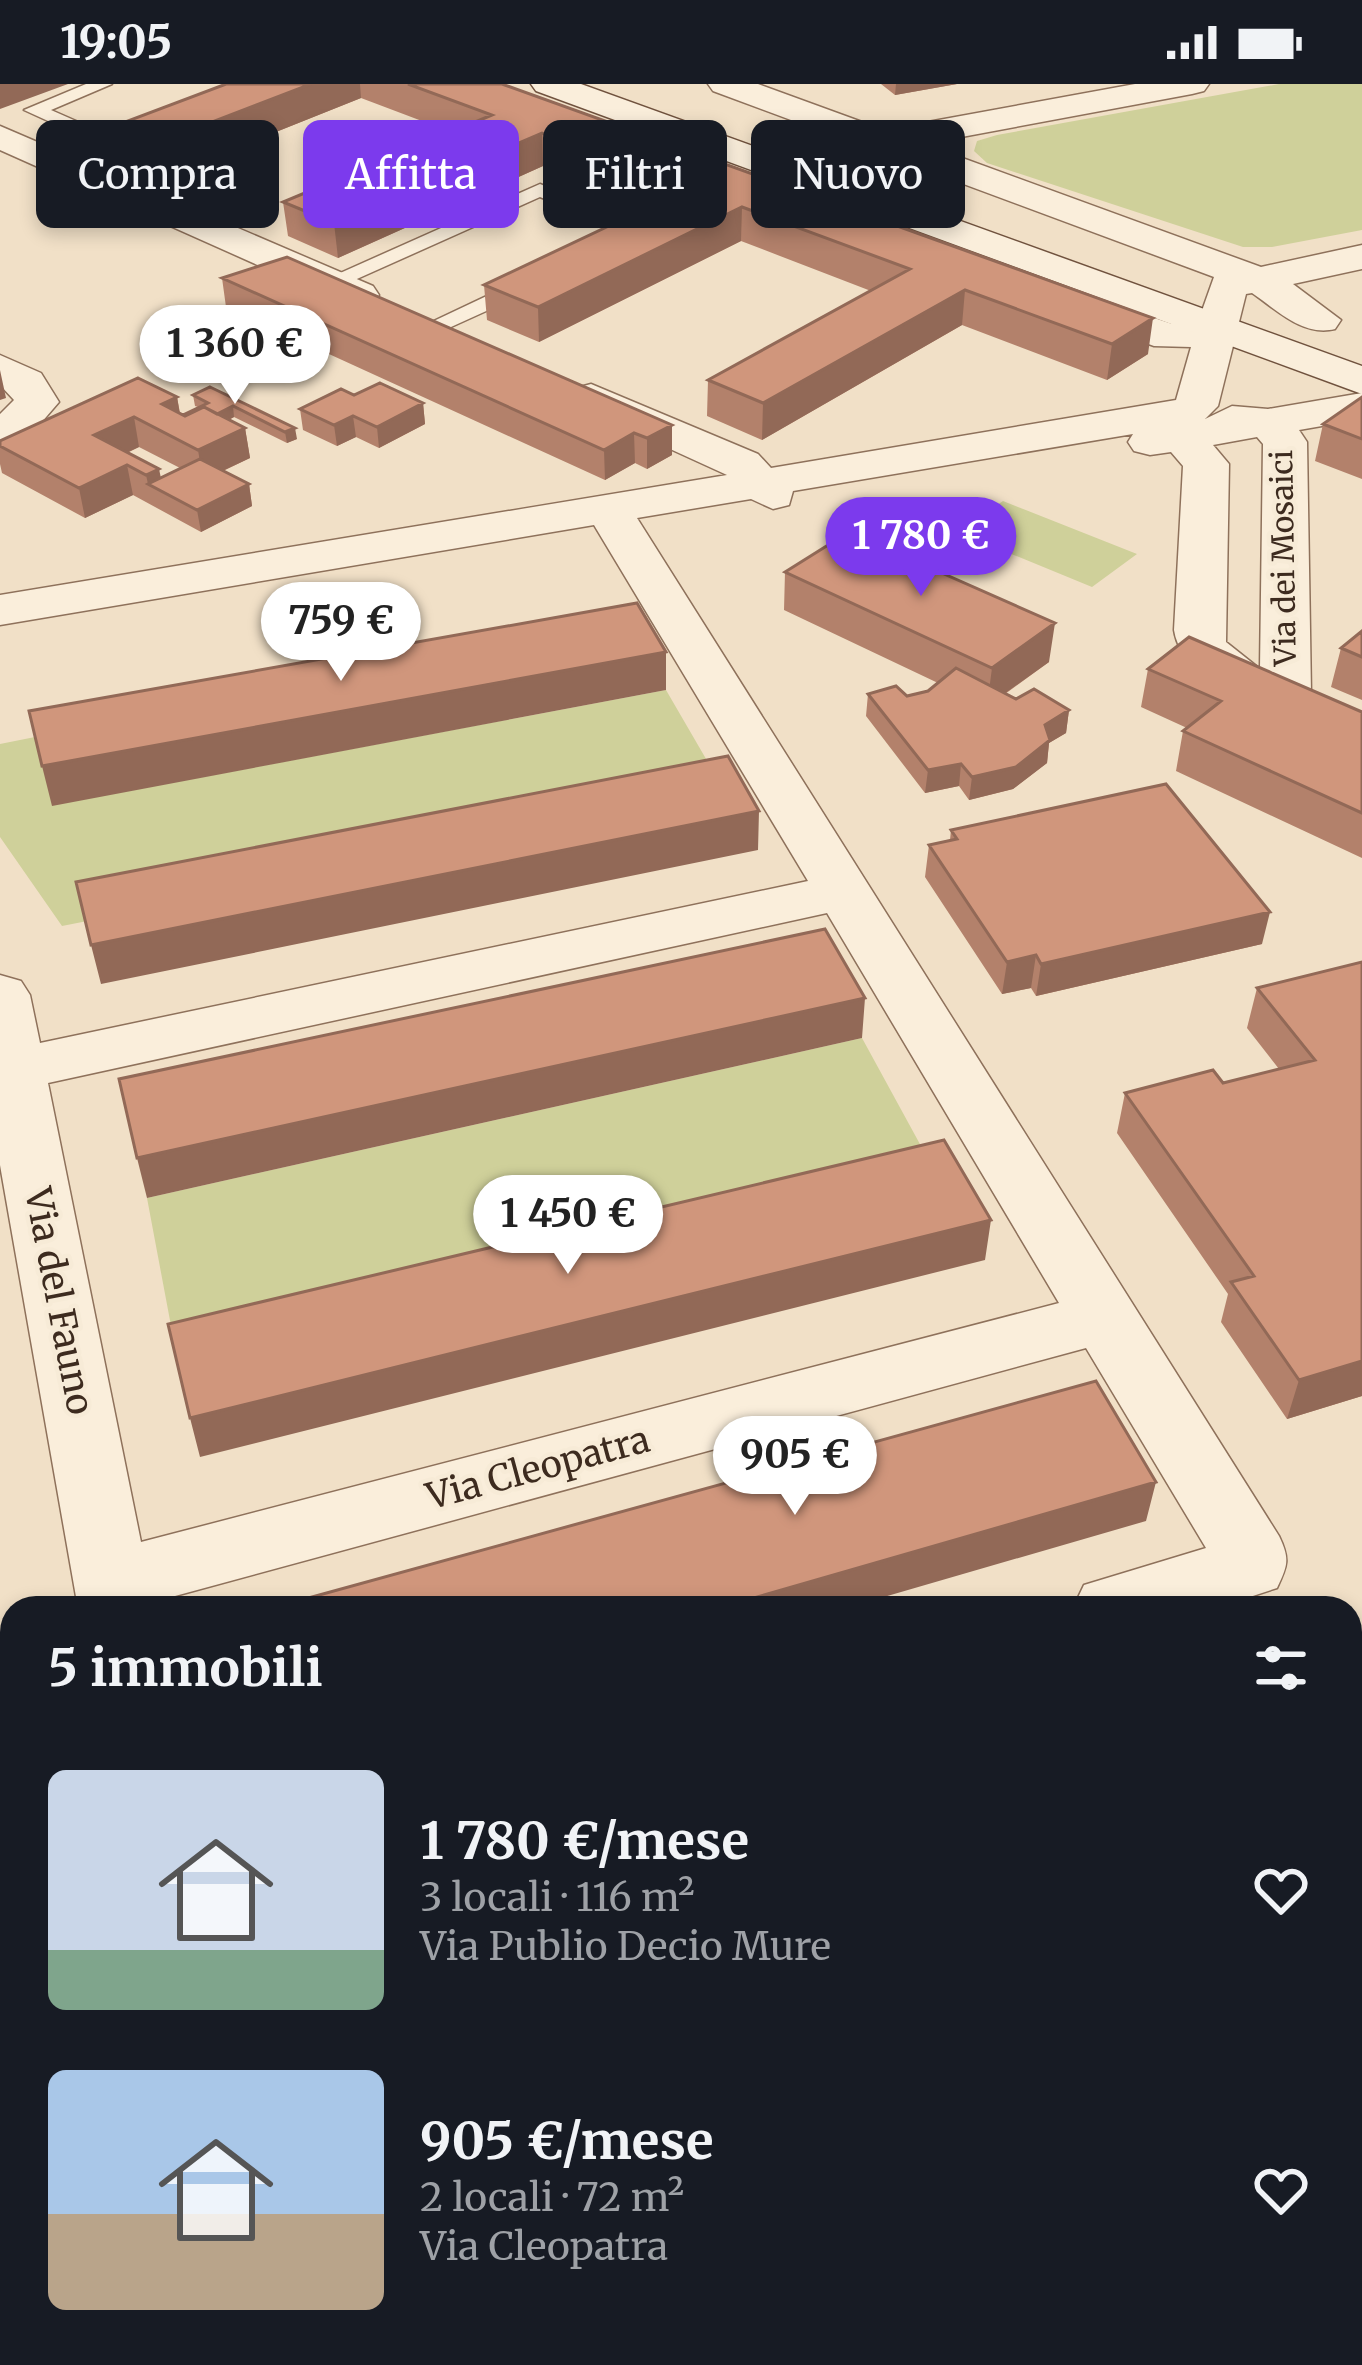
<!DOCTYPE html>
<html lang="it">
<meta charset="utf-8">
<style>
body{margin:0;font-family:Merriweather,serif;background:#20242c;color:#f1f3f6;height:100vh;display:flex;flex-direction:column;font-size:45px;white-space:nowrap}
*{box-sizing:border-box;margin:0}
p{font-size:39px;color:#9ea1a6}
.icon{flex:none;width:66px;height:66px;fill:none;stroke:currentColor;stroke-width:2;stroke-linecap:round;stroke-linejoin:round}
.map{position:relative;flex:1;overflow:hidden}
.side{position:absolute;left:0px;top:1512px;width:1362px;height:771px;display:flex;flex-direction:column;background:#171b24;border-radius:36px 36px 0 0;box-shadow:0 6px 18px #0003}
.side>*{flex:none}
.top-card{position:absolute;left:36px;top:36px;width:1290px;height:108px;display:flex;gap:24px}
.price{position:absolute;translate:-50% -102px;padding:0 27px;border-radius:42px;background:#fff;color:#222;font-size:39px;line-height:78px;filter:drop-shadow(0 3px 6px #0008)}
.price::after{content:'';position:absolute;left:50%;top:72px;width:36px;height:27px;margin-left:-18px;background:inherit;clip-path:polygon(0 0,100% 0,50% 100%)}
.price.on{background:#7c3aed;color:#fff}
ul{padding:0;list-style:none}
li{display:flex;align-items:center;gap:36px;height:300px;padding:0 48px}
li span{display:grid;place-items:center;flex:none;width:336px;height:240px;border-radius:18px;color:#555}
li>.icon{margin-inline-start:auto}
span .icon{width:144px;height:144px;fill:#fffc;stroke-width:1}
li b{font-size:51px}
h2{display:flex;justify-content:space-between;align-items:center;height:144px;padding:0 48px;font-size:51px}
.tag{padding:0 42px;border-radius:18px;background:#171b24;box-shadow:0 6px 18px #0003;font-size:42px;line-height:108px}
.tag.on{background:#7c3aed;color:#fff}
.status{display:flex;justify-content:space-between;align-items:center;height:84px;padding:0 60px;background:#171b24;direction:ltr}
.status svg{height:33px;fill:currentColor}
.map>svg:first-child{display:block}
</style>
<div class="status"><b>19:05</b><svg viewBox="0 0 49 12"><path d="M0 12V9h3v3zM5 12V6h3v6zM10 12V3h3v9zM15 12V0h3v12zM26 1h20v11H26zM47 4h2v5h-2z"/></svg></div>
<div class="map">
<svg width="1362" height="2281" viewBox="0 0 1362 2281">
<rect width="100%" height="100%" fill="#f1e0c7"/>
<path fill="#cfd09a" d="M1279,0H1362V146L1272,163H1243L987,79L974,67L977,57L997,51Z
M1003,417L1137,470L1092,503L958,448Z
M666,606L727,711L62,842L0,753V660L35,653L53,721Z
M862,954L939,1095L178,1279L147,1114Z"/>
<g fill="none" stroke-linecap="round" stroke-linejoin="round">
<g stroke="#8e715b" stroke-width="3">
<path id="lane" d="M86,0H112L51,26L117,55L154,43L164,49L116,68L24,26Z
M540,100L654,147L650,151H636L540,113L339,203H323L320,198Z
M531,191L539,193V203L440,248H424L421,243Z"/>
</g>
<g stroke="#8e715b" stroke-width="3">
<path id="street" d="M708,0H758L884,46L1135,0H1209L1204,7L1192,10L924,60L1261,183L1362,161V185L1293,200L1341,236L1335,245C1303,253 1277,226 1252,209L1246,210L1218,322L1205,335L1232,322L1268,325L1362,309V335L1299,346L1307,358L1311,610L1362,630V665C1309,652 1183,608 1174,546L1183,382L1171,368L1150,371L1134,367L1128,358L1133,350L793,407L789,421L773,425L751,415L637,434L1279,1452C1290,1475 1288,1481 1277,1504L1216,1524H1073L1084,1501L1206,1464L1086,1264L153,1518L154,1524H78L0,1081V891L21,897L30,911L40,959L808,797L594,441L0,541V511L727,391L576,322L569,313L576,304L591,300L758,370L771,384L1176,316L1191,263L1154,262L1052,225L1046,216L1052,207L1066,204L1172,240L1198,238L1214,193L713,7ZM1257,353L1263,360L1260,585L1226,558L1229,380L1213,361ZM827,829L1059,1219L141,1458L48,999Z
M0,42L373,202L379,211L373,220H345L0,66Z
M0,271L41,289L59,318L34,347L0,359V330L14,316L0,301Z
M1362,2014V2106L1350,2110V2018Z
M714,2271H833L829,2281H709Z"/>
</g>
<g stroke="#70523e" stroke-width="3">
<path id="secondary" d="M531,0H581L1362,282V310L536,7Z
M1362,1652V1724L1350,1728V1656Z
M1362,1824V1906L1350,1911V1829Z
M0,1898L12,1900V1986L0,1984Z
M1362,1910V1996L1350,2000V1914Z
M0,2079L12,2081V2175L0,2171Z"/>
</g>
<use href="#lane" fill="#faeedb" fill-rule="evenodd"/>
<use href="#street" fill="#faeedb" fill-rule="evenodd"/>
<use href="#secondary" fill="#faeedb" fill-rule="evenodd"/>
</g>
<path fill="#b3816b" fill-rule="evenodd" d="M226,0H502L1148,270L1107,296L962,241L762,356L707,332L708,296L871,207L741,157L539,258L487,236L484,201L649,123L543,82L338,174L288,152L283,118L451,48L361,14L156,96L115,78L109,44Z
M881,0H957L895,11Z
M222,194L672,341V371L647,385L635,379L605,396L226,223Z
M210,303L297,355L287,359L234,333L229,336L245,344L250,374L223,387L249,400L252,422L201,448L133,411L85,434L2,389L0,380V357L177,313L180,329L183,331L198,323L195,322L193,311ZM139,363L180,384L161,394L127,369Z
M1362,313V395L1315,377L1323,340Z
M423,319L425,340L379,364L356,353L337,362L303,346L300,325Z
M785,488L1049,578L1005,610L1016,615L1069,626L1066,649L1049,659L1047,679L1013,705L969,716L959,702L925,709L866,632L868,610L907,612L928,607L938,599L784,526Z
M1362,547V616L1331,603L1341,564Z
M1148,585L1362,628V774L1176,687L1183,647L1187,644L1141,623Z
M951,746L1262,860L1036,912L1031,904L1002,910L925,793L929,761L950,756Z
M1362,878V1312L1287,1335L1221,1238L1228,1210L1117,1049L1125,1009L1223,999L1279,985L1247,944L1257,904Z"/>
<path fill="#926957" d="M0,0H68L0,25Z
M311,0H360L361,14L156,96L150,62Z
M896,0H957L895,11Z
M542,49L543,82L338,174L334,139Z
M742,123L741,157L539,258L538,223Z
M965,206L962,241L762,356L763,319Z
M1153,234L1148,270L1107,296L1112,260Z
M0,286L6,314L0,316Z
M177,313L182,343L162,320Z
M423,319L425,340L379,364L377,343Z
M233,322L234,333L184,358L182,347Z
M353,332L356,353L337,362L334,341Z
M134,333L139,363L100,381L94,351Z
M672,341V371L647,385V354Z
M245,344L250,374L203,396L198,366Z
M295,344L297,355L287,359L285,348Z
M634,349L635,379L605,396L604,366Z
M127,381L133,411L85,434L79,404Z
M159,385L164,408L148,400L146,391Z
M249,400L252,422L201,448L197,426Z
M1055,539L1049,578L987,622L992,584Z
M666,568V606L52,722L42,682Z
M1069,626L1066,649L1049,659L1047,679L1013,705L969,716L972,693L1045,641Z
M961,680L959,702L925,709L928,686Z
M759,727L758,766L101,900L91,861Z
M1270,828L1262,860L1036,912L1041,880Z
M1036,871L1031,904L1002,910L1007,878Z
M865,914L862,954L147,1114L137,1074Z
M991,1136L985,1176L200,1373L190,1334Z
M1362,1277V1312L1287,1335L1299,1296Z
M1156,1398L1146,1437L846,1524H719Z"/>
<path fill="#d0967c" stroke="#926957" stroke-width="3" d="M226,0H311L150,62L109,44Z
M408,0H502L1153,234L1112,260L965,206L763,319L708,296L910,185L742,123L538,223L484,201L689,104L542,49L334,139L283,118L492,31Z
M287,173L672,341L647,354L634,349L604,366L222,194Z
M138,294L177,313L162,320L185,332L204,323L245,344L198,366L134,333L94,351L159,385L146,391L127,381L79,404L0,362V357Z
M380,299L423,319L377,343L353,332L334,341L300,325L341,305L354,311Z
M210,303L295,344L285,348L233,322L217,330L204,323L185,332L183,331L208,319L193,311Z
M1362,313V355L1323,340Z
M200,375L249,400L197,426L148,400Z
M849,448L1055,539L992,584L785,488Z
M637,519L666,568L42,682L29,627Z
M1362,547V573L1341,564Z
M1189,553L1362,628V729L1183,647L1221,617L1148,585Z
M956,584L1016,615L1034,605L1069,626L1045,641L1050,656L1016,683L972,693L961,680L928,686L868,610L896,602L907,612L928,607Z
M728,672L759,727L91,861L76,798Z
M1166,700L1270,828L1041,880L1036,871L1007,878L929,761L957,755L951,746Z
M825,845L865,914L137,1074L119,995Z
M1362,878V1277L1299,1296L1231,1198L1254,1192L1125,1009L1213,986L1223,999L1315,976L1257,904Z
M944,1056L991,1136L190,1334L168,1240Z
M1096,1297L1156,1398L719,1524H272Z
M1362,2202V2281H1147L1174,2271H1350V2207Z"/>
<g text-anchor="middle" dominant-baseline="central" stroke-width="9" stroke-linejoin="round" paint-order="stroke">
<g font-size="30" fill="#3d2b1f" stroke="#f7ebd7">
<text transform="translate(1283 474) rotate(-91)">Via dei Mosaici</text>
</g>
<g font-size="36" fill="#3d2b1f" stroke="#f7ebd7">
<text transform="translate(59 1217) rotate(79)">Via del Fauno</text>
<text transform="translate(538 1384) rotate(-15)">Via Cleopatra</text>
</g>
</g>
</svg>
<b class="price" style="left:235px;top:323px">1 360 €</b>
<b class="price on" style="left:921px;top:515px">1 780 €</b>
<b class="price" style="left:341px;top:600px">759 €</b>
<b class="price" style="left:568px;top:1193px">1 450 €</b>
<b class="price" style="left:795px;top:1434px">905 €</b>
<div class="top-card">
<a class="tag">Compra</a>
<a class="tag on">Affitta</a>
<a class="tag">Filtri</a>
<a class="tag">Nuovo</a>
</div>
<section class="side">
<h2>5 immobili<svg class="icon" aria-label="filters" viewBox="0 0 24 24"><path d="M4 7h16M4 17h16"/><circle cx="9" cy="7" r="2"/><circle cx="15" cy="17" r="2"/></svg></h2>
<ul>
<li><span style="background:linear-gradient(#c9d6e8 75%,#7fa58c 0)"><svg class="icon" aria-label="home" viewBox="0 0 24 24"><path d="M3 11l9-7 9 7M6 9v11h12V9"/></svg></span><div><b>1 780 €/mese</b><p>3 locali · 116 m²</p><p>Via Publio Decio Mure</p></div><svg class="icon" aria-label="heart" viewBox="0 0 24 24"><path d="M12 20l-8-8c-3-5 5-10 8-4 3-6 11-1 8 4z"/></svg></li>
<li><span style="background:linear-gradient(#a9c7e8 60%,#b9a48a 0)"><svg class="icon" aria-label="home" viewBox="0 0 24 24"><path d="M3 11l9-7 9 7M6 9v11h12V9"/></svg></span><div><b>905 €/mese</b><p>2 locali · 72 m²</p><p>Via Cleopatra</p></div><svg class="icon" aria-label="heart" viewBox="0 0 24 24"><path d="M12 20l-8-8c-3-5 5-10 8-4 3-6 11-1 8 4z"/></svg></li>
</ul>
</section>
</div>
